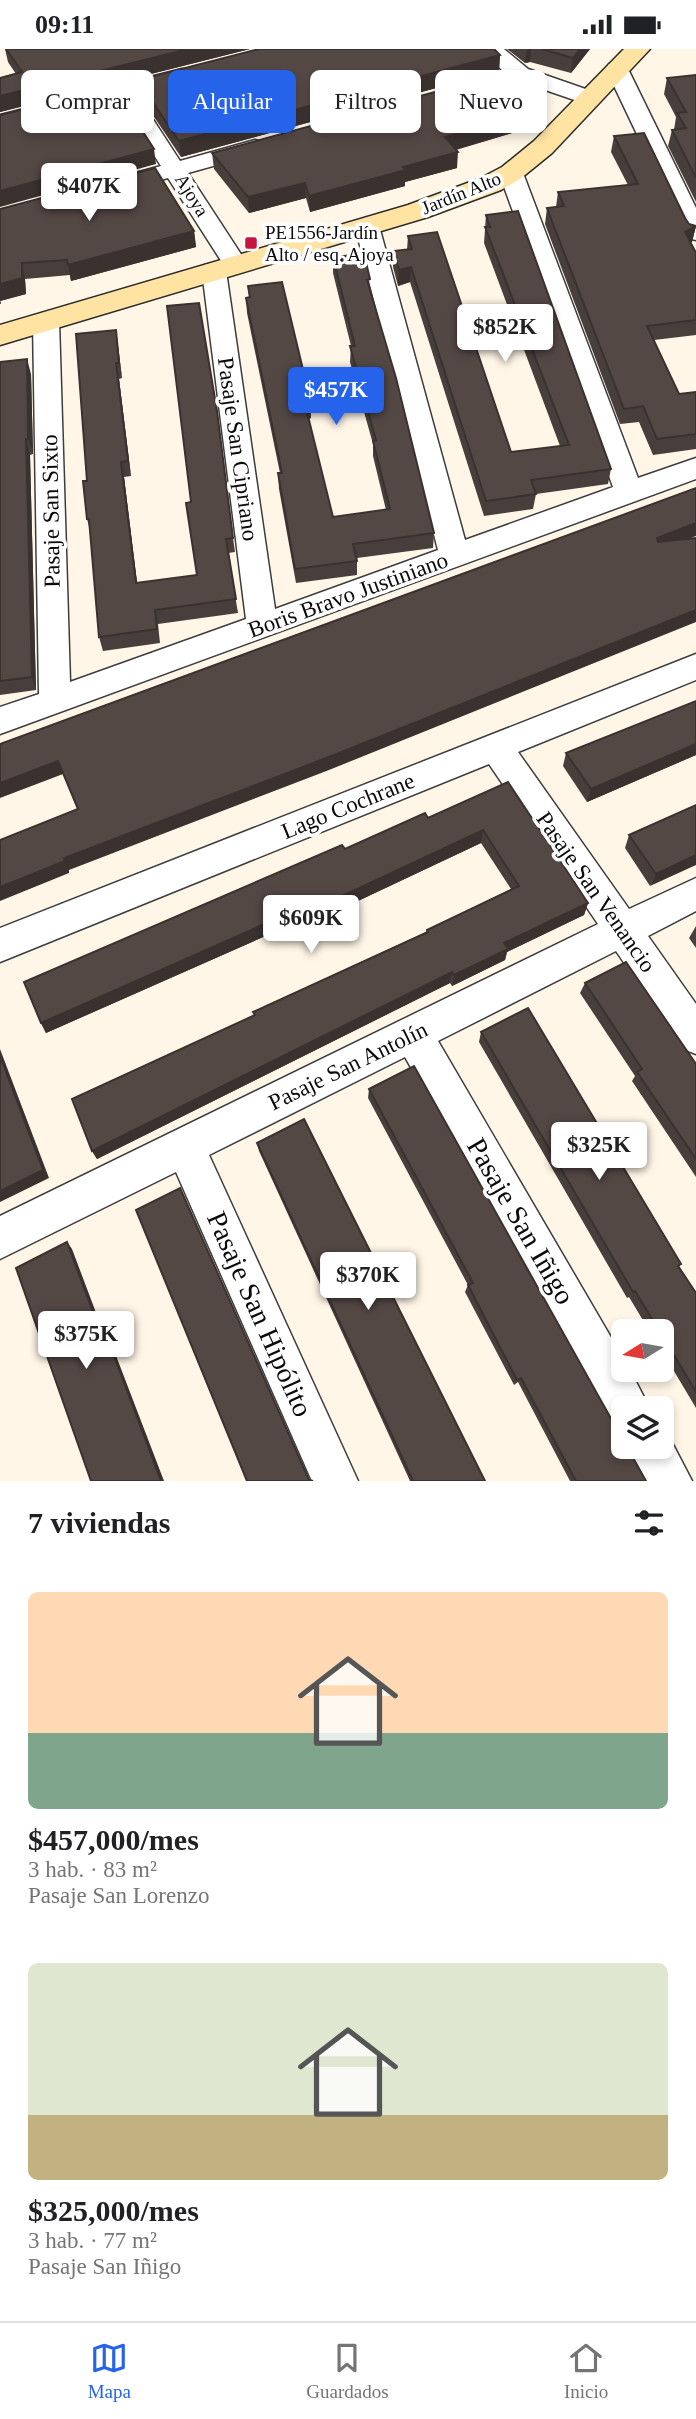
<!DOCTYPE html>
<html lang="es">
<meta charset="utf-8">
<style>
body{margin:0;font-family:"Times New Roman",serif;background:#f6f6f6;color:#202124;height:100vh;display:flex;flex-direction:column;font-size:26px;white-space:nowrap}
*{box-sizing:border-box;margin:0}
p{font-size:23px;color:#757577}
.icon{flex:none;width:38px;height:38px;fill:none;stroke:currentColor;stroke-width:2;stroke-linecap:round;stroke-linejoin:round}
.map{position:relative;height:1432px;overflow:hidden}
.side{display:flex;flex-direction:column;background:#fff;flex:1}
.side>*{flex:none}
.hud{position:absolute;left:21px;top:21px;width:654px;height:63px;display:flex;gap:14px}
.needle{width:46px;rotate:259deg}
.tools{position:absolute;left:611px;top:1270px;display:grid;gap:14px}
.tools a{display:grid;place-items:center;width:63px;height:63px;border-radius:10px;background:#fff;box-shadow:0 4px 10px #0003;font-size:35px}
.price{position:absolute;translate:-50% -60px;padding:0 16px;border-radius:7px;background:#fff;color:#222;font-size:23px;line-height:46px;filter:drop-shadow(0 2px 4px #0008)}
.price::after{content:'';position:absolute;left:50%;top:42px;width:21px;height:16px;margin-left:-10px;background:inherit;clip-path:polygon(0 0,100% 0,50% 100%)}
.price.on{background:#2563eb;color:#fff}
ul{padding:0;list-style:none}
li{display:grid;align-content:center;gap:14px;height:371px;padding:0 28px}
li span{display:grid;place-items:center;height:217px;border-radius:10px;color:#555}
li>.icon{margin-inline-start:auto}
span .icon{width:126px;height:126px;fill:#fffc;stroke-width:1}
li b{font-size:30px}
h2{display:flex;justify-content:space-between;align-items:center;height:84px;padding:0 28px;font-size:30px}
.pill{padding:0 24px;border-radius:10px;background:#fff;box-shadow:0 4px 10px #0003;font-size:24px;line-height:63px}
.pill.on{background:#2563eb;color:#fff}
.status{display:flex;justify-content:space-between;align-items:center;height:49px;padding:0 35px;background:#fff;direction:ltr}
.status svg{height:19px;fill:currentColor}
.menu{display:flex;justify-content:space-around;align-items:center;height:98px;border-top:2px solid #e0e0e0;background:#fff;font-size:19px;color:#757577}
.menu a{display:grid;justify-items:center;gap:4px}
.menu .on{color:#2563eb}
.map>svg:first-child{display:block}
</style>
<div class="status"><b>09:11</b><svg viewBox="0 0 49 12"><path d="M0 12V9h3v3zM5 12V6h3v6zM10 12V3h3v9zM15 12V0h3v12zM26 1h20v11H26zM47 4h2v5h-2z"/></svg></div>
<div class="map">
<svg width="696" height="1432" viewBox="0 0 696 1432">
<rect width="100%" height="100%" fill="#fff6e7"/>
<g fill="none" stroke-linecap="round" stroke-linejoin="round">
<g stroke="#3d3d3d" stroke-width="3">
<path id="street" d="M480,0H504L528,20L597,44L600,49L597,54L589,56L519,32L455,50L447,48L444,43L447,38L504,23Z
M617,14L625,15L628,20L696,159V191L687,189L684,184L606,20L609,15Z
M182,20L190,21L193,26L190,31L136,44L180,112L255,91L263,93L266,98L263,103L188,124L248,216L245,221L236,224L227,221L168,129L114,144L106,142L102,137L106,132L161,117L117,49L0,80V66Z
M511,117L519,119L523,124L638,429L696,409V430L0,685V658L39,645L33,272L37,266L46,264L55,266L59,272L70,633L246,570L202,222L205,216L214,214L223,216L226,222L275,560L438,501L355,177L358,172L367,170L376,172L379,177L465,491L613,438L499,124L503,119Z
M696,605V631L518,703L629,860L696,829V862L648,887L696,955V1005L683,1000L616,902L438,992L623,1309V1321H630L650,1360H623V1380L612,1376L405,1008L209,1106L358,1432H312L176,1123L0,1210V1167L598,875L489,715L0,913V879Z
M662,1380L666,1382L692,1432H644L628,1398H662Z"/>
</g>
<g stroke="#2c2c2c" stroke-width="3">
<path id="secondary" d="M624,0H650L552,104L520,130L501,141L428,168L0,296V276L408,156L481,129L502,118L534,92Z"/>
</g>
<use href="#street" fill="#fff" fill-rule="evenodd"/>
<use href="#secondary" fill="#ffe3a2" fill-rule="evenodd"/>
</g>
<path fill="#483e3b" d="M5,0H250L0,63V29L16,25L8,13Z
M507,0H590L571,24L530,13L525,14Z
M500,6L499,22L181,108L140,47L138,31Z
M696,26V153L668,97L672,81H674L676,68L664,45L667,29Z
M530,64L529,79L456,101L457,119L405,133V137L310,163L306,149L249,164L214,120L212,104Z
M614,87L685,169L689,175L696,177L692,193H691L696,204V286L654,291L679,345L696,343V400L653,406L639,373L620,375L545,175L547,159L556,158L558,143L628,136L611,103Z
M0,160L194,182L196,198L71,232L70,226L25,230L26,245L0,252L1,254L0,255Z
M486,166L611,420L608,435L536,445L533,460L484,467L410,233L398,237L393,218V202L407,201L408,187L511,403L560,397L484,194Z
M333,208L370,240L434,484L433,499L357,509V526L296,534L279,440L278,424H280L247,264L246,249L249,248L248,237L311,354V369L309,370L333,468L386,461L373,407V395L350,313L351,297L333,224Z
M116,281L122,329L119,330L131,427L124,428L137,534L197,526L186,454L233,489L235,503L228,504L238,564L158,575L160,594L103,602L99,588L91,485L87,470V432Z
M0,313L31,325L33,405L30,406L36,641L0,646Z
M696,652V706L587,753L563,717L566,704Z
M508,733L588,854L584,866L507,903L505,911L452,937L450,934L97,1110L92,1102L254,966L253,963L426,883L427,881L511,840L481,794L307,876L304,870L46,984L41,974L345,800L428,769Z
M696,756L650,837L625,799L629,786Z
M696,877V899L689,889Z
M585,934L696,1015V1128L632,1032L635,1027L580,944Z
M481,983L679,1217L696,1244V1359L662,1302V1283H650L629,1248L627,1249L479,993Z
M369,1040L646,1432H570L518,1333L514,1336L465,1243L468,1236L368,1049Z
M257,1094L485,1432H410L259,1102Z"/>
<path fill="#3b3230" d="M188,0H250L0,63V47Z
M527,0H531L530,13L525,14Z
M580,0H590L571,24L573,9Z
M500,6L499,22L181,108L179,92Z
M530,64L529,79L444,104L445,88Z
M154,100L156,115L0,158V142Z
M458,103L457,119L405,133V137L310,163L309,147L403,118Z
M305,134L306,149L249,164L248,148Z
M696,177L692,193L681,198L685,183Z
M194,182L196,198L71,232L68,216Z
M22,214L25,230L26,245L0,252L1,254L0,255V235Z
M411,218L410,233L398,237L399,221Z
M116,281L118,296L122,329L119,314Z
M27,310L31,325L33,405L28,390Z
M116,314L119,330L131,427L128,412Z
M26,390L30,406L36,641L32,628Z
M121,413L124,428L139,549L136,534Z
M696,474V487L652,504L657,489Z
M696,561V573L329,721L69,821V824L0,852V838L64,809Z
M696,695V706L587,753L591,740Z
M58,712L63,725L0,749V734Z
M483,781L481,794L307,876L306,864Z
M696,806V816L650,837L656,825Z
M588,854L584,866L507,903L505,911L452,937L454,926L504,894Z
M303,858L304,870L46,984L41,974Z
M452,923L450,934L97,1110L92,1102Z
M0,1000L49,1129L0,1153Z
M67,1193L72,1200L112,1306L107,1301Z
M111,1299L115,1304L164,1432H161Z"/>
<path fill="#544845" stroke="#3b3230" stroke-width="2" d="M6,0H188L0,47V29L22,23Z
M259,0H494L500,6L179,92L138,31Z
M542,0H580L573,9Z
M696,26V129L672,81L686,79L677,64L686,63L667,29Z
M493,27L530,64L445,88L458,103L403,118L406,121L309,147L305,134L248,148L212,104Z
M114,38L154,100L0,142V66Z
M644,84L685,169L689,175L696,177L685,183L696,204V271L647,277L679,345L696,343V385L657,390L643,357L624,360L547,159L564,157L558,143L638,135L614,87Z
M155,119L194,182L68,216L67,211L22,214V229L0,235V160Z
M518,162L611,420L531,431L536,445L486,452L411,218L399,221L393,202L412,200L408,187L437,183L511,403L569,396L485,178H490L486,166Z
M364,205L370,230L367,231L396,329L434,484L353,495L357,512L295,520L278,424H282L246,249L250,248L248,237L282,233L311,354L305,355L333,468L390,460L373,392L376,391L350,297H355L333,208Z
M199,254L217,362L233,489L226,490L236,550L155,561L157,580L99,588L89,470H87L83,432H87L76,285L116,281L119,314H116L128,412L121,413L136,534L197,526L186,454L191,453L167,257Z
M27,310L28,390H26L32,628L0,632V313Z
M696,439V474L657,489L658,493L696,489V561L329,708L64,809L65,812L0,838V791L78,760L58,712L0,734V695Z
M696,652V695L591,740L566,704Z
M508,733L588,854L504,894L508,900L454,926L452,923L92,1102L72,1050L255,966L253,963L428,883L427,881L519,837L483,781L306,864L303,858L41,974L24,933L342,796L345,800L425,764L428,769Z
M696,756V806L656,825L629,786Z
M626,913L696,1015V1110L637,1023L642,1020L585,934Z
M528,959L681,1215L678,1217L696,1244V1343L662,1286V1283H660L635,1242L633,1243L481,983Z
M0,1007L43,1121L0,1142Z
M414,1017L623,1391V1398H627L646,1432H576L521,1329L517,1331L468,1236L473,1234L369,1040Z
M304,1070L485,1432H413L257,1094Z
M180,1139L309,1431L313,1432H247L136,1161Z
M67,1193L107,1301L111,1299L161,1432H91L16,1219Z"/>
<rect fill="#c71540" stroke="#fff" stroke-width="2.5" x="244" y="187" width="14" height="14" rx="3.5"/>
<g text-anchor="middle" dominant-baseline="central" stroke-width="7" stroke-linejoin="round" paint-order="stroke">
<g font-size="19" fill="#0a0a0a" stroke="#fff">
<text transform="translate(461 144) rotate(-22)">Jardín Alto</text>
<text transform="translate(192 146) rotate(58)">Ajoya</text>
</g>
<g font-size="19" fill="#0a0a0a" stroke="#fff" text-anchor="start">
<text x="265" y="183">PE1556-Jardín<tspan x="265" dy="22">Alto / esq. Ajoya</tspan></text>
</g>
<g font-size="23" fill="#0a0a0a" stroke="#fff">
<text transform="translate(238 400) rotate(82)">Pasaje San Cipriano</text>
<text transform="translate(51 462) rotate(-91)">Pasaje San Sixto</text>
<text transform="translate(348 546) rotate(-20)">Boris Bravo Justiniano</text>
<text transform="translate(348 757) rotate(-22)">Lago Cochrane</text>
<text transform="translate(596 843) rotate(55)">Pasaje San Venancio</text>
<text transform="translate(348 1017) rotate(-26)">Pasaje San Antolín</text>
</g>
<g font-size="28" fill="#0a0a0a" stroke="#fff">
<text transform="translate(521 1172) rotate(60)">Pasaje San Iñigo</text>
<text transform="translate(260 1265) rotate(66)">Pasaje San Hipólito</text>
</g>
</g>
</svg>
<div class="tools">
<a><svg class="needle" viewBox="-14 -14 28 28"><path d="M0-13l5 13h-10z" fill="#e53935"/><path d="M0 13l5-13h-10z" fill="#757577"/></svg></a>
<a><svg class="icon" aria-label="layers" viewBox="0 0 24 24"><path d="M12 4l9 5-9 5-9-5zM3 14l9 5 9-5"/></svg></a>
</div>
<b class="price" style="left:89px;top:174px">$407K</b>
<b class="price" style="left:505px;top:315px">$852K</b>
<b class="price on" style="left:336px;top:378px">$457K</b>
<b class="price" style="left:311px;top:906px">$609K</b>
<b class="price" style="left:599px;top:1133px">$325K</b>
<b class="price" style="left:368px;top:1263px">$370K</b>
<b class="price" style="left:86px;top:1322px">$375K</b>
<div class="hud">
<a class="pill">Comprar</a>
<a class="pill on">Alquilar</a>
<a class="pill">Filtros</a>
<a class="pill">Nuevo</a>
</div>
</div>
<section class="side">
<h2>7 viviendas<svg class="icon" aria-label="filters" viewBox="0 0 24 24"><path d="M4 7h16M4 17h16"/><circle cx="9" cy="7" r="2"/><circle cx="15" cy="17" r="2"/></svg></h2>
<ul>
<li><span style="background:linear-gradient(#ffd9b3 65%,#7fa58c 0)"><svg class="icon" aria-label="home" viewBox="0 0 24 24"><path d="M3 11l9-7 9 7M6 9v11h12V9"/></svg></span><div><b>$457,000/mes</b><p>3 hab. · 83 m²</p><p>Pasaje San Lorenzo</p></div></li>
<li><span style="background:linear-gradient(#dfe7d0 70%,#c2b280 0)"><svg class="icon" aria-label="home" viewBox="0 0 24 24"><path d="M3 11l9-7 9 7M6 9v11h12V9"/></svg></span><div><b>$325,000/mes</b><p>3 hab. · 77 m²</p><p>Pasaje San Iñigo</p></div></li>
</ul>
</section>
<nav class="menu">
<a class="on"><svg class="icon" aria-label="map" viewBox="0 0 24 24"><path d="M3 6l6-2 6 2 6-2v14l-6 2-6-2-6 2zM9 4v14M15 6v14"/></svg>Mapa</a>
<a><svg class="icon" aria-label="saved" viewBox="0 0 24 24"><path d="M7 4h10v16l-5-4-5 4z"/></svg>Guardados</a>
<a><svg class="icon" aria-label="home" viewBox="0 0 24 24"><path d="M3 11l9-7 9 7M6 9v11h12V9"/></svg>Inicio</a>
</nav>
